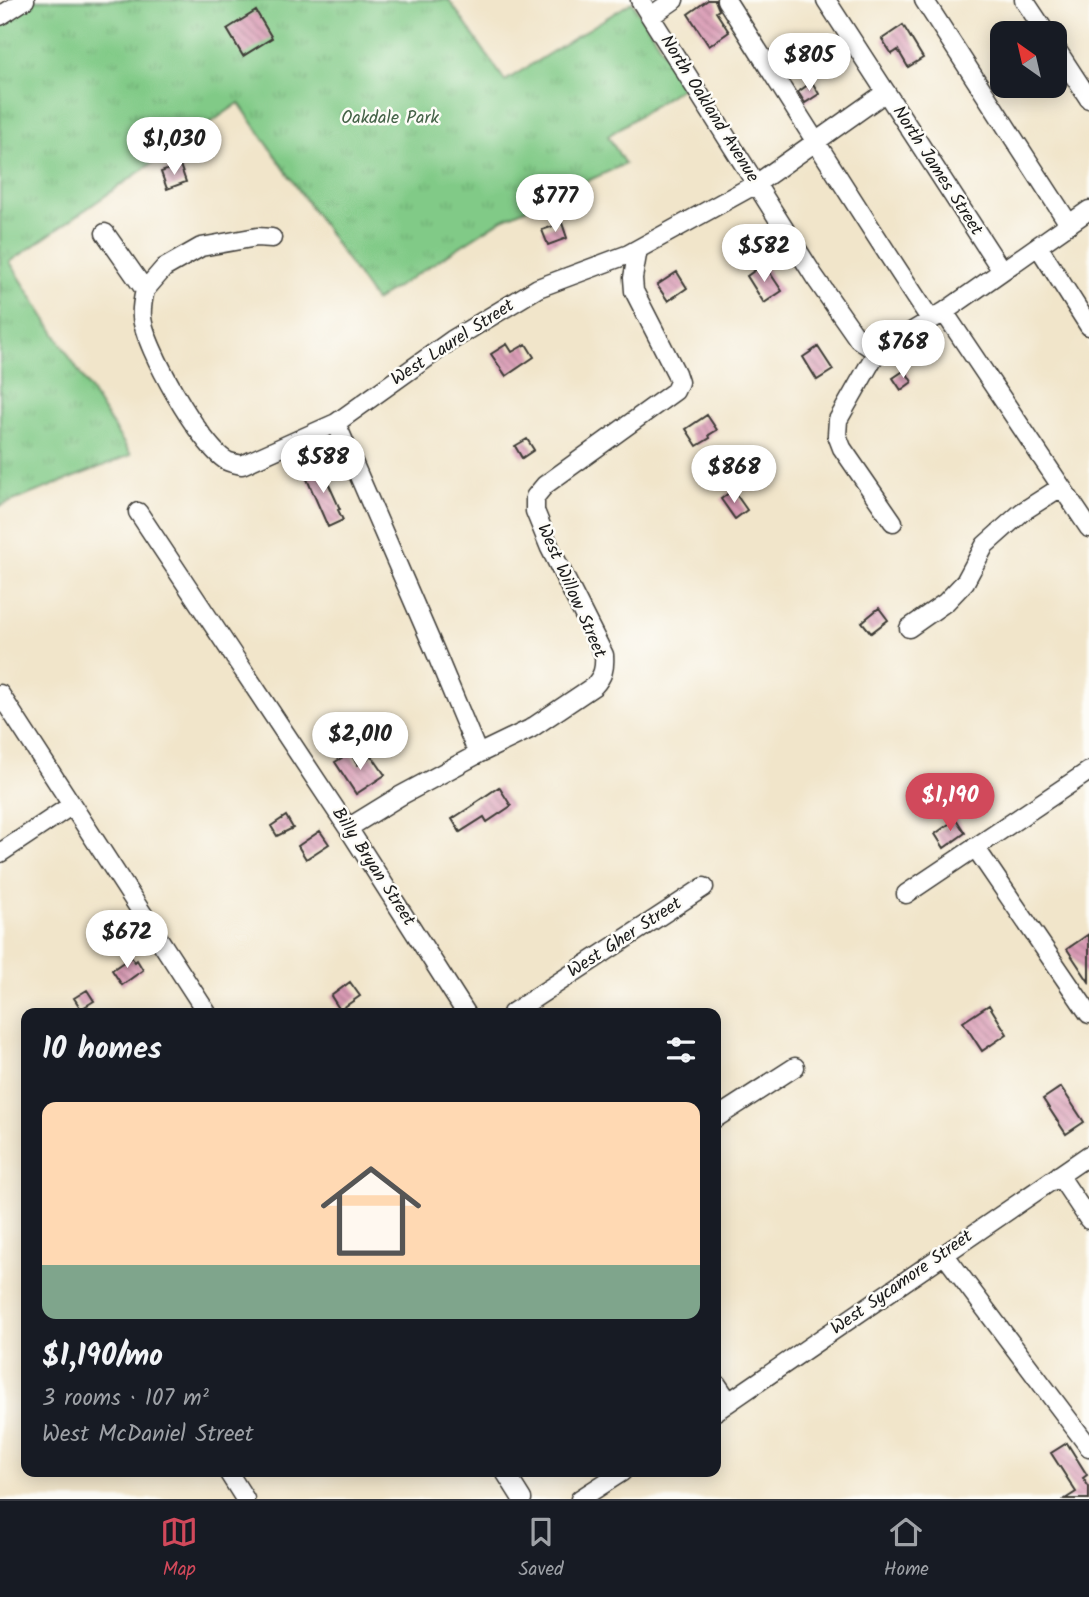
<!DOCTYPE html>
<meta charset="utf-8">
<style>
body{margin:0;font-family:Kalam,sans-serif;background:#242831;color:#f1f3f6;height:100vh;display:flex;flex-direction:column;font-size:26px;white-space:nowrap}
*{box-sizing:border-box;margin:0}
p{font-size:23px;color:#9ea1a6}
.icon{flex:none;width:38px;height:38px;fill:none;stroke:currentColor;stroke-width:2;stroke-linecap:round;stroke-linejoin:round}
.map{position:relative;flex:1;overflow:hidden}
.panel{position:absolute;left:21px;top:1008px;width:700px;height:469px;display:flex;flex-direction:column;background:#171b24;border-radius:14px;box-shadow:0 4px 18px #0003}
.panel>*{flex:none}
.needle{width:46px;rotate:326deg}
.controls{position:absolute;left:990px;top:21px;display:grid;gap:14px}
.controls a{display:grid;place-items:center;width:77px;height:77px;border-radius:14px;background:#171b24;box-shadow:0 4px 18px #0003;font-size:35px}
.price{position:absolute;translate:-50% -60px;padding:0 16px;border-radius:24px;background:#fff;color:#222;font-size:23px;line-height:46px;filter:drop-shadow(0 2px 4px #0008)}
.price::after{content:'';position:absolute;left:50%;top:42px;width:21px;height:16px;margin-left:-10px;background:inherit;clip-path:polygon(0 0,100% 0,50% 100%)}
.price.on{background:#d1495b;color:#fff}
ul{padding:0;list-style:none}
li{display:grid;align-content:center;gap:14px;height:371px;padding:0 21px}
li span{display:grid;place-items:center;height:217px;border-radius:14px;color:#555}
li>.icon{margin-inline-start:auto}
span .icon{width:126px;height:126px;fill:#fffc;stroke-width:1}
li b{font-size:30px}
h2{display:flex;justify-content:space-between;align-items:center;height:84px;padding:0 21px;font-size:30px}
.tab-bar{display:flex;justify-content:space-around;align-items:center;height:98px;border-top:2px solid #363941;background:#171b24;font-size:19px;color:#9ea1a6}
.tab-bar a{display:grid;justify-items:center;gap:4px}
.tab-bar .on{color:#d1495b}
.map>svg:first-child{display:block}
</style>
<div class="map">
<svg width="1089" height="1499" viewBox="0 0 1089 1499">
<defs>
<pattern id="grass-tufts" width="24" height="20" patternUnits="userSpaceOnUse" patternTransform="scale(1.75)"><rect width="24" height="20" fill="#81ca87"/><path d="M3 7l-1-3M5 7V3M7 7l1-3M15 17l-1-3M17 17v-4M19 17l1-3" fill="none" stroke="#6fad74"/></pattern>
<pattern id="building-back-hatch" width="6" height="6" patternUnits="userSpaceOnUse" patternTransform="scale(1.75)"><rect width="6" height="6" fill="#d99ab4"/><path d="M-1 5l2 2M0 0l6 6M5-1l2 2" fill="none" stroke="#af7d92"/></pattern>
</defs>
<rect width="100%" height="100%" fill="#fdfcf7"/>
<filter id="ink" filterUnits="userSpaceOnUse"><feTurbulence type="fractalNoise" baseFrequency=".0143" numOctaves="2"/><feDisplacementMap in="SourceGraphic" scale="14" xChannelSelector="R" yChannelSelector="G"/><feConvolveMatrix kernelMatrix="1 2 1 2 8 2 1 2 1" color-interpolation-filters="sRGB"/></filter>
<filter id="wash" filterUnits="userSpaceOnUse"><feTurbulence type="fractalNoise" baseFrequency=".00686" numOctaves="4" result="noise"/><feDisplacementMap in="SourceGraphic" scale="28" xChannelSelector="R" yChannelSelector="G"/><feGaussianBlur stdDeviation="1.57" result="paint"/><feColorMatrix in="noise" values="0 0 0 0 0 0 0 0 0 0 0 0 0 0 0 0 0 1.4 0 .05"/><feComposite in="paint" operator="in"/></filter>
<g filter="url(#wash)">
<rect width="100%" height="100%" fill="#f1e5ca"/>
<path fill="url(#grass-tufts)" stroke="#4e7352" stroke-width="2" d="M23,0H449L505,81L632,2L685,85L608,136L625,164L503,219L375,301L239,103L10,262L131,455L0,506V15Z"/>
<g id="blocks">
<path fill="url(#building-back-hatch)" d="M708,0H715L719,10L716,12L729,32L709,46L688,14Z
M256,11L272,38L243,56L227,29Z
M903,25L923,58L908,67L898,50L892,54L882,39Z
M812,82L819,94L805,103L798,92Z
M180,165L186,182L167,189L161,172Z
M562,223L567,238L548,245L542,230Z
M764,264L782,291L764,303L747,276Z
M677,272L687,288L668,301L657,285Z
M507,344L512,352L526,344L534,357L506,376L491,354Z
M818,347L833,370L817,380L803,357Z
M905,370L912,382L901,390L893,378Z
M707,415L717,430L709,435L710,438L697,446L686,429Z
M527,439L534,450L522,458L515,446Z
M319,463L340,509L338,510L343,520L328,527L303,470Z
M733,490L747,510L735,519L721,499Z
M879,608L888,620L871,633L862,622Z
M350,753L358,765L372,756L385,775L356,794L335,762Z
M499,787L511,806L487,822L484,817L460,832L452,819L475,804V803Z
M286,816L293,828L277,836L271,826Z
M956,819L965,833L944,848L935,834Z
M320,831L329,844L306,859L298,846Z
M1089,934V982L1067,949Z
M131,957L135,962L137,960L143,970L122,985L112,970Z
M350,982L360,996L340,1010L331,996Z
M87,990L94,1001L81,1009L74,998Z
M989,1005L1007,1034L982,1051L963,1022Z
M1061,1087L1084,1122L1066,1134L1043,1099Z
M1067,1443L1087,1475L1083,1478L1089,1487V1499H1065L1076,1492L1051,1453Z"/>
</g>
</g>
<g filter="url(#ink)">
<use href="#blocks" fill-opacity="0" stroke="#3c3a36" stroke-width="2"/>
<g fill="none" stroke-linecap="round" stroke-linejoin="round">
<g stroke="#3c3a36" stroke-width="21">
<path id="minor" d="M640,0L814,276L858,339L871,348H879L888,346L944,312L1089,210
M726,0C794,107 861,215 931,320
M826,0L1002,271
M924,0L1069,224
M1024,0L1046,33
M0,16L25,0
M651,16L674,0
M1055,47L1089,99
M105,233L145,290C143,299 141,307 142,317C144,346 201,447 227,461C231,463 238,464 242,465L336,423L452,340L538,288L629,254L756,184L886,92
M1038,246L1089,326
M145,290L164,268L201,247L257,237L272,238
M944,312L1089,528
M879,348L838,420L837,435L842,448L893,522
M336,423L435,651L478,754
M138,512L348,828L466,1013
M909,628L946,602L965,582L985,545L1022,512L1061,487
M0,694L207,1013
M348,828L400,796L478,754L530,729L594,686C603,676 605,669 604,655L550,548L535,511V497L545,485L675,391L679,382L676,373L634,291L633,278L638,249
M975,847L1089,1014
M0,853L72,805
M906,894L1089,771
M512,1013L704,887
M716,1118L795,1067
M1059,1175L1089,1220
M944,1254L1089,1447
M716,1383L729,1402
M716,1411L1089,1155
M228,1472L245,1499
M505,1472L522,1499
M580,1499L622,1472"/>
</g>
<use href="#minor" stroke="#fff" stroke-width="18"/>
</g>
</g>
<g text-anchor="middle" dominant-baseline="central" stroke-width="5" stroke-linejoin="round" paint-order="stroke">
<g font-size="18" fill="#1c1c1c" stroke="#fdfcf7">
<text transform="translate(709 109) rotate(58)">North Oakland Avenue</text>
<text transform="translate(937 171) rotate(57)">North James Street</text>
<text transform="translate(453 343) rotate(-33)">West Laurel Street</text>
<text transform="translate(571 591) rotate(66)">West Willow Street</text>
<text transform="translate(373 867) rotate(57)">Billy Bryan Street</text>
<text transform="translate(625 938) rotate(-33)">West Gher Street</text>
<text transform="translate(902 1283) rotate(-35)">West Sycamore Street</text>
</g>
<g font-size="18" fill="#446247" stroke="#fdfcf7">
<text x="390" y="118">Oakdale Park</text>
</g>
</g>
</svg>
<div class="controls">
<a><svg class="needle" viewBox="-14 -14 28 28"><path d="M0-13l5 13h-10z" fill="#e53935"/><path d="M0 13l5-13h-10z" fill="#9ea1a6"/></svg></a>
</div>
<b class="price" style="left:809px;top:93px">$805</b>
<b class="price" style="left:174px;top:177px">$1,030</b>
<b class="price" style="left:555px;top:234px">$777</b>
<b class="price" style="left:764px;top:284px">$582</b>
<b class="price" style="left:903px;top:380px">$768</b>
<b class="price" style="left:323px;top:495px">$588</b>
<b class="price" style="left:734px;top:505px">$868</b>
<b class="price" style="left:360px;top:772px">$2,010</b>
<b class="price on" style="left:950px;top:833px">$1,190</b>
<b class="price" style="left:127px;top:970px">$672</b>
<section class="panel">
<h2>10 homes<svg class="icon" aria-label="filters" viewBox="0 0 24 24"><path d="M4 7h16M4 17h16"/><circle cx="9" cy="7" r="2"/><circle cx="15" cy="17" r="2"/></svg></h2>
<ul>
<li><span style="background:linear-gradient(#ffd9b3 75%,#7fa58c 0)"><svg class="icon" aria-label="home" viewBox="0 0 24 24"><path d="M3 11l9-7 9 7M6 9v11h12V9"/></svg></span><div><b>$1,190/mo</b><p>3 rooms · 107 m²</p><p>West McDaniel Street</p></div></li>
</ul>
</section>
</div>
<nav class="tab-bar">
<a class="on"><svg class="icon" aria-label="map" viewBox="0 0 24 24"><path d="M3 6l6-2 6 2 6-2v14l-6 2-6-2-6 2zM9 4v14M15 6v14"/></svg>Map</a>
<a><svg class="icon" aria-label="saved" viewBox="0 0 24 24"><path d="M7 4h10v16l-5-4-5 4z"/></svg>Saved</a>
<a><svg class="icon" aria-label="home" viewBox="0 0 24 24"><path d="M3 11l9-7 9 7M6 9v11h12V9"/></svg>Home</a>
</nav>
